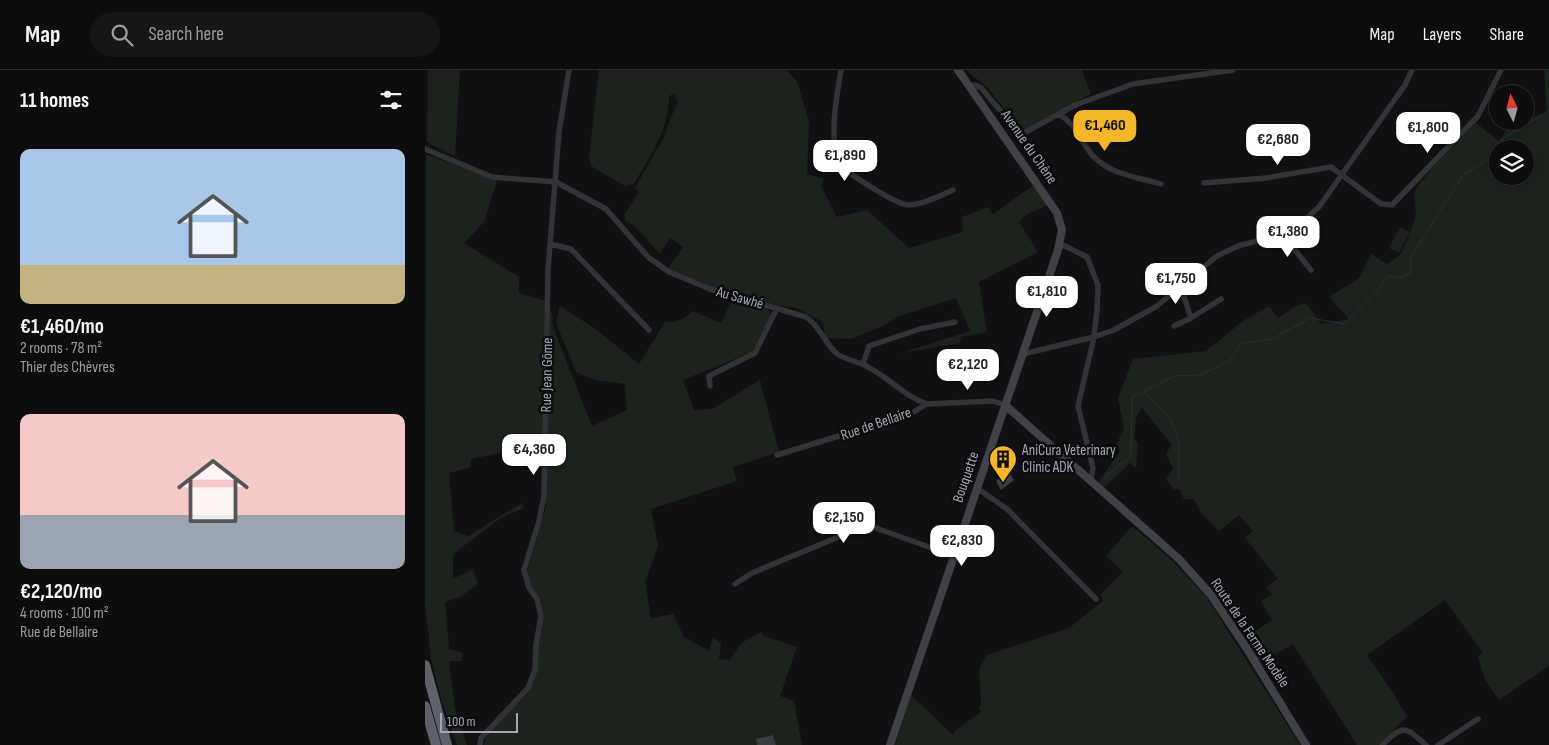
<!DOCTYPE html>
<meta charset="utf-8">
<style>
body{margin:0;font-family:"Sofia Sans Condensed",sans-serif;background:#161617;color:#f1f3f6;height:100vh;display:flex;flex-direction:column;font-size:19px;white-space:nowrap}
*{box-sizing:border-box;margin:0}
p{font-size:16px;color:#9a9c9e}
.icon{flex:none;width:28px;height:28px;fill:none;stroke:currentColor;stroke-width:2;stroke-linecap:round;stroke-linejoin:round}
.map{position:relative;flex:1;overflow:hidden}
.sheet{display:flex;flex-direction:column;background:#0d0d0e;width:425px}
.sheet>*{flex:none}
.needle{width:32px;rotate:354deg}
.fabs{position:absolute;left:1064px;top:15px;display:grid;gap:10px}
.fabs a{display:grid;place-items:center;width:45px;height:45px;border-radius:50%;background:#0d0d0e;box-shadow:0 2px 12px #0003,0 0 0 1px #2d2d2e;font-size:25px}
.scale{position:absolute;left:15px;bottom:12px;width:78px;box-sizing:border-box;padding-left:5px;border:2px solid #a2a7b4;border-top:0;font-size:14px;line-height:18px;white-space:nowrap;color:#a2a7b4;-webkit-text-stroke:4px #0c0c0e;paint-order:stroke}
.price{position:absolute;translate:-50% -42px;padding:0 11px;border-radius:10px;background:#fff;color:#222;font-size:16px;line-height:32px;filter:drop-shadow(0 1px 2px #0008)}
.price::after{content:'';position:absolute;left:50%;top:30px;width:15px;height:11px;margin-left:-8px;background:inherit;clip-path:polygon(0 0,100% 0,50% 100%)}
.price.selected{background:#f5b727;color:#111}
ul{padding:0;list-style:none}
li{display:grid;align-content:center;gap:10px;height:265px;padding:0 20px}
li span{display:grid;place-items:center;height:155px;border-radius:10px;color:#555}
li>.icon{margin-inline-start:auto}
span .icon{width:90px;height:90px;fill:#fffc;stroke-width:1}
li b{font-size:21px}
h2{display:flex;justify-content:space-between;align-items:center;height:60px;padding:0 20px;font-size:21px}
header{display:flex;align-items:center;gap:30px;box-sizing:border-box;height:70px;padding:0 25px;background:#0d0d0e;border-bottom:1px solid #2d2d2e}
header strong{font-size:24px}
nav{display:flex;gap:28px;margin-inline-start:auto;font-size:18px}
.search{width:350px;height:45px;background:#161617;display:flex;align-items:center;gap:12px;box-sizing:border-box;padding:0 18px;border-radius:28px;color:#9a9c9e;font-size:19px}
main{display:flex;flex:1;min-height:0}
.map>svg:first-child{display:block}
</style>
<header>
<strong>Map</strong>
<div class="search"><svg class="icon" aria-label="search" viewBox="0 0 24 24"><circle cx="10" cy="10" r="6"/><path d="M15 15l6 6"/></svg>Search here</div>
<nav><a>Map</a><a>Layers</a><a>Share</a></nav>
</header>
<main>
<section class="sheet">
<h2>11 homes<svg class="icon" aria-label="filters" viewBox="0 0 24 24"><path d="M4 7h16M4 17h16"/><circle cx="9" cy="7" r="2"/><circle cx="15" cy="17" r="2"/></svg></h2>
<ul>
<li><span style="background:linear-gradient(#a9c7e8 75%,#c2b280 0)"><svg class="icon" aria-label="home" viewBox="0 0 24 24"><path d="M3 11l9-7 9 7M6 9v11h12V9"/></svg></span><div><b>€1,460/mo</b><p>2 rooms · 78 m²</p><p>Thier des Chèvres</p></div></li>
<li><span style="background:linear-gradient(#f6c9c9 65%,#9aa5b1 0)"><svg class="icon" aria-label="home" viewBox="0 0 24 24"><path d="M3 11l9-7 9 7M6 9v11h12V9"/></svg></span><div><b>€2,120/mo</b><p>4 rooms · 100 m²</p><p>Rue de Bellaire</p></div></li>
</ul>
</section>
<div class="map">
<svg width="1124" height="675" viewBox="0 0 1124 675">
<rect width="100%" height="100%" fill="#111113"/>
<path fill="#1c231d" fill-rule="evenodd" d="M3,0H35L30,86L2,72Z
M174,0H361L372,11L384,52L382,104L399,109L396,116L412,147L442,140L484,178L538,162L537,147L563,137L568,144L609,115L623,135L601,145L594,152L613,182L554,212L562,262L536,267L535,273L476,283L545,261L531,228L475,246L457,256L427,269L400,268L398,252L372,238L345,234L286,219L243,199L258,177L245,168L235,184L211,157L199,150L201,148L199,145L214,122L210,118L240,65L245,49L253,33L249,24L244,26C244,60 225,86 209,114L200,116L166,96L164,87Z
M545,0H657L666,24L601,59L592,55L562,17L543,2Z
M1119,0H1124V596L1074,630L1060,610L1053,587L1058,583L1020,530L942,585L969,624L982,647L953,675H932L868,574L833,594L817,569L847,550L836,531L847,524L841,517L853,509L820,468L828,461L814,445L794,461L776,443L769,429H759L754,419L749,420L741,409L748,399L741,383L747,375L717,338L711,348L709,369L713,373L711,398L705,393L678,419L672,414L695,381L691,375L699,359L693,328L708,289L781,281L818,251L844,236L853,248L871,236L881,233L896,254L924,249L904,227L934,208L946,184L962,194L975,185L985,164L991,143L989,126L992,117L1010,95L1051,53L1074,71L1087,51H1100V48L1122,43ZM1072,79H1100V106H1072Z
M1,84L72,111L59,152L39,173L94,207V223L121,231L118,374L46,389V397L24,403L29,461L43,466L97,433L99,438L76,448L28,484V509L48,499L53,514L35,527L20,532L24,579L38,583L36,591H24L30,639L42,675H32L16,629L6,587L0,536Z
M975,157L985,162L974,183L964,178Z
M308,228L343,239L346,245L327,282L258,310L269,340L287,339L335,310L354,382L308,397L312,411L226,439L233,476L220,512L226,548L248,544L259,567L284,581L288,567L296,573L294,589L305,590L316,573L336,562L339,566L372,577L355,626L369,631L377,675H351L348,665L331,669L332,675H59L61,668L74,651L105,620L114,568L117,545L116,531L105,516L102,502L121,437L124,241L127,242L128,257L167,356L202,340L200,314L170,310L151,302L131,253L135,236L172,260L214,294L240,252C252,253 260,249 268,241L296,253Z
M707,456L748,491L782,528L875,675H470L486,625L528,665L530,661L556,642L554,639L556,632L554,599L562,585L644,558L679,530L675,525L698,502L681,486Z"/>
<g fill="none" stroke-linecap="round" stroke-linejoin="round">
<path stroke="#282f37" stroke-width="1" d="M720,322L746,350L754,372V410
M679,407L706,387L707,327L749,306L775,305L804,291L817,273L847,269L885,248L919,254L952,222L962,206L974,208L986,203V187L1038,105L1068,86L1077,69L1124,41"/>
</g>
<path fill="#3b3c40" d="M584,402L589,410L576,420L571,411Z
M348,665L351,675H332L331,669Z"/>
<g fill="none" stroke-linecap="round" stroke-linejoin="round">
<path stroke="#323338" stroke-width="5.5" d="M416,0C411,31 404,65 414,96C426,104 472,136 484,135C499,134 514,126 528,120
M544,16L550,15L556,18L591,59L599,63L650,35L708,14L808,0
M634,44C653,56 654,70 668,86C686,105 712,107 736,114
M0,79L67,107L131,112L181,139L223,187L244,202L285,219L381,247C395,256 399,272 411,283C418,289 431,291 439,295C463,306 477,325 502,334
M779,113L841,108L906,97L956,134L967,135L1053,46L1076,0
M857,164L886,200
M125,174L146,179L224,260
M634,176H640L662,187L673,215L672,240L669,267L653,336L668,398L666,410
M755,215L766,248
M749,256L766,248L796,229
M598,284L669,267L689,260L732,236L792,186L813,176L857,164L872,157L894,137L980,15L987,0
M438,294L444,276L495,259L530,252
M285,316L284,306L330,283L352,238
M352,385L485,344L502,334L568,331L580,335
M552,418L582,439L671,529
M310,514L327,503L435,458H451L529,486
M55,675L56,668L103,618L110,600L111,575L116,546L112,529L104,518L99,500L114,451L119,426L123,200L134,62L144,0
M957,675C979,654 979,656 1001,675
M1013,675L1053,649"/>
<path stroke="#404248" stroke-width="8" d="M580,335L754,489L786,525L822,579L881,675
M465,675L633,180L637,160L632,143L533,0"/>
<path stroke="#5e6169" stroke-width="10" d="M0,595L22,675
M0,636L11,675"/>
</g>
<defs>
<g id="building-pin" transform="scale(1.4375)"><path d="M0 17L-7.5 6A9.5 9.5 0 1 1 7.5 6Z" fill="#f5b727" stroke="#0c0c0e"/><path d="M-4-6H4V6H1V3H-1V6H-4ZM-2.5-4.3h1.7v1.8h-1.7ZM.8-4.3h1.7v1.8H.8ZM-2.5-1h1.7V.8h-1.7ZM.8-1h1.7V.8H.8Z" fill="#111"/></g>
</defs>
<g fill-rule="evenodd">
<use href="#building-pin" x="578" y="389"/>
</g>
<g text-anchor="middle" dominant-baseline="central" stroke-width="5" stroke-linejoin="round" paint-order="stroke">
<g font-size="15" fill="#a2a7b4" stroke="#0c0c0e">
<text transform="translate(604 77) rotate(55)">Avenue du Chêne</text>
<text transform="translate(315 228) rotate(16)">Au Sawhé</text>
<text transform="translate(122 305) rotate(-89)">Rue Jean Gôme</text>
<text transform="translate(451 354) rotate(-19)">Rue de Bellaire</text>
<text transform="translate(541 407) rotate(-71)">Bouquette</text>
<text transform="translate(825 563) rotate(56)">Route de la Ferme Modèle</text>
</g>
<g font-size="15" fill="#a2a7b4" stroke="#0c0c0e" text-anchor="start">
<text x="597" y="380">AniCura Veterinary<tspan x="597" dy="17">Clinic ADK</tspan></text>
</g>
</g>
</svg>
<div class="fabs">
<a><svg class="needle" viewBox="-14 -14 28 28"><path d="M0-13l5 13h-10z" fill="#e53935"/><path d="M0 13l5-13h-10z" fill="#9a9c9e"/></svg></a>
<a><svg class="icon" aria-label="layers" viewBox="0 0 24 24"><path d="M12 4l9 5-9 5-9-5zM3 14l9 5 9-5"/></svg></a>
</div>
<div class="scale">100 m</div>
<b class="price selected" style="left:680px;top:82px">€1,460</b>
<b class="price" style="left:1003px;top:84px">€1,800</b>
<b class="price" style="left:853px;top:96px">€2,680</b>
<b class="price" style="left:420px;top:112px">€1,890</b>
<b class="price" style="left:863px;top:188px">€1,380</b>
<b class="price" style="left:751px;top:235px">€1,750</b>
<b class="price" style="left:622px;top:248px">€1,810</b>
<b class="price" style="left:543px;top:321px">€2,120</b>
<b class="price" style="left:109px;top:406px">€4,360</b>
<b class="price" style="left:419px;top:474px">€2,150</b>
<b class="price" style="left:537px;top:497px">€2,830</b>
</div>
</main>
